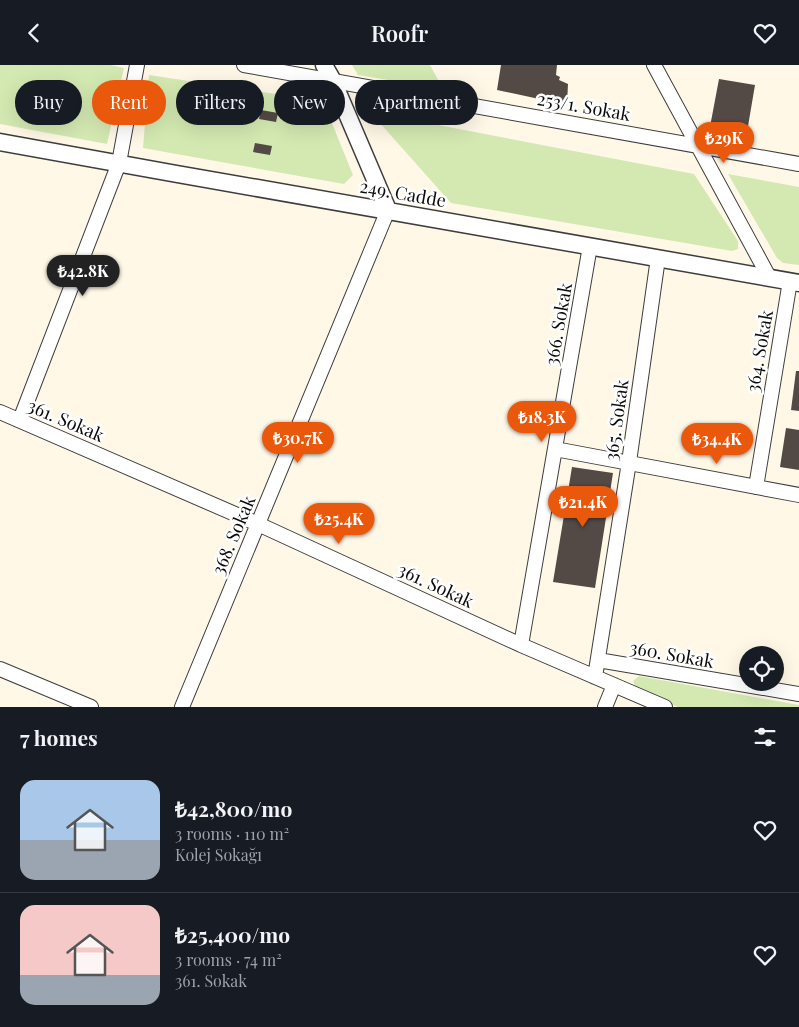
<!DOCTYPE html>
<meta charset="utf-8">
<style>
body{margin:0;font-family:"Playfair Display",serif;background:#20242c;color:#f1f3f6;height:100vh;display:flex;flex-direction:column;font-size:19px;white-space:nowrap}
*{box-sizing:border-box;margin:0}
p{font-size:16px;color:#9ea1a6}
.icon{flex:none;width:28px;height:28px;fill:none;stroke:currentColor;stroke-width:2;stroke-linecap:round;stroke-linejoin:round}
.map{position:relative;height:642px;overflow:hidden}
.details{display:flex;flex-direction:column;background:#171b24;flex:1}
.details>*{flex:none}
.hud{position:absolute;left:15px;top:15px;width:500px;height:45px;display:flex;gap:10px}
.buttons{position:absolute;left:739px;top:581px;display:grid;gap:10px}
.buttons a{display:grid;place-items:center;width:45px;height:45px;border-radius:50%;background:#171b24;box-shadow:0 5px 20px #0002;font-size:25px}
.price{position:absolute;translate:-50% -42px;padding:0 11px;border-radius:18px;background:#ea580c;color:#fff;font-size:16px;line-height:32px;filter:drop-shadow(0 1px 2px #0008)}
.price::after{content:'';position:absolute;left:50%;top:30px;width:15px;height:11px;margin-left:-8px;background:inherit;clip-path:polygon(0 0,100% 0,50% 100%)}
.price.active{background:#222;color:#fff}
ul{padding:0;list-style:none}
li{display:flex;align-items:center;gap:15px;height:125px;padding:0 20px}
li+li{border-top:1px solid #363941}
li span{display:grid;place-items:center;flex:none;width:140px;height:100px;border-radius:15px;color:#555}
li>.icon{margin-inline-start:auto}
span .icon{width:60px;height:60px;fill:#fffc;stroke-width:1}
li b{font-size:21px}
h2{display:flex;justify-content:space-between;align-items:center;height:60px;padding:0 20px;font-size:21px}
.tag{padding:0 18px;border-radius:22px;background:#171b24;box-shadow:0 5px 20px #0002;font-size:18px;line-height:45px}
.tag.active{background:#ea580c;color:#fff}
header{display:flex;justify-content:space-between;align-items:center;height:65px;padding:0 20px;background:#171b24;font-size:22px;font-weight:600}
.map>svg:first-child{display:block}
</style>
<header><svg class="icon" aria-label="back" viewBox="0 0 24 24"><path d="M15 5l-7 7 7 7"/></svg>Roofr<svg class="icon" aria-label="heart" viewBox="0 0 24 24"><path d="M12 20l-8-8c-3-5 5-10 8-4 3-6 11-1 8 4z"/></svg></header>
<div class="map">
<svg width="799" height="642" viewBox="0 0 799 642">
<rect width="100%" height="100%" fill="#fff8e7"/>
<path fill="#d3e9b1" d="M0,0H111L124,3L107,79L0,59Z
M352,0H430L443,24L358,10Z
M149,10L323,36L353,110L344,119L143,83Z
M370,47L694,109L738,176V184L732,186L451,138Z
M728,109L799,122V200L783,198L777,193Z
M639,611L799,640V642H678L637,625L633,616Z"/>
<path fill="#534a46" d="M501,0H557L556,10L560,12L559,15L568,19L567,40L497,25Z
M719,14L755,20L746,73L709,67Z
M261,45L278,48L276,57L259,54Z
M255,78L272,81L270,90L253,87Z
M796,306H799V346L791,345Z
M786,363L799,365V405L780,402Z
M572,402L613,408L595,523L553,517Z"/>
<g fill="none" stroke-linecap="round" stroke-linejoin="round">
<g stroke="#3d3d3d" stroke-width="16">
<path id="minor" d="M244,0L799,99
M654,0L769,212
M0,347L258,459L521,580L665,642
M20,355L119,98L137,0
M555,384L799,430
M756,422L790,216
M521,580L590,181
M598,595L799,629
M0,604L91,642
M595,612L629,397L658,193
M182,642L388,145
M605,642L614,620"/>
</g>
<g stroke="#3d3d3d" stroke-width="19">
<path id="tertiary" d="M324,0L333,16L388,145
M0,77L177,109L799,218"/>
</g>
<use href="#minor" stroke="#fff" stroke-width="14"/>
<use href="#tertiary" stroke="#fff" stroke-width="16"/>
</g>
<g text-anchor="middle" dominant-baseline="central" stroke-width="5" stroke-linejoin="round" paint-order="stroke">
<g font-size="18" fill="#0a0a0a" stroke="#fff">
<text transform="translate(584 41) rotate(10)">253/1. Sokak</text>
<text transform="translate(403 128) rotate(10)">249. Cadde</text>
<text transform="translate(558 259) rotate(-80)">366. Sokak</text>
<text transform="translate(759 286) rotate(-80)">364. Sokak</text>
<text transform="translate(66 355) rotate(23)">361. Sokak</text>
<text transform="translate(616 355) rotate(-82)">365. Sokak</text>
<text transform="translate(233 470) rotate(-67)">368. Sokak</text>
<text transform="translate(436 520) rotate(25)">361. Sokak</text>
<text transform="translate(672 589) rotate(10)">360. Sokak</text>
</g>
</g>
</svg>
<div class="buttons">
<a><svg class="icon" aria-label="locate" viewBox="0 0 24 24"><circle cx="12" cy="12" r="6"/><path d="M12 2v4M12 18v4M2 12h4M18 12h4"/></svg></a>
</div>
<b class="price" style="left:724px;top:99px">₺29K</b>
<b class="price active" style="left:83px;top:232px">₺42.8K</b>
<b class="price" style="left:542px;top:378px">₺18.3K</b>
<b class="price" style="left:298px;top:399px">₺30.7K</b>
<b class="price" style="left:717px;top:400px">₺34.4K</b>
<b class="price" style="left:583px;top:463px">₺21.4K</b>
<b class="price" style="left:339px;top:480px">₺25.4K</b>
<div class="hud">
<a class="tag">Buy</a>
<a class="tag active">Rent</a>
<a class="tag">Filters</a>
<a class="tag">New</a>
<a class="tag">Apartment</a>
</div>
</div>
<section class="details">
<h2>7 homes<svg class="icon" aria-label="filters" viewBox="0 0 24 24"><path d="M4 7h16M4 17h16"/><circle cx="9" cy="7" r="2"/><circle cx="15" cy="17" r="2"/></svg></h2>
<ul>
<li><span style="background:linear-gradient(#a9c7e8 60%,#9aa5b1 0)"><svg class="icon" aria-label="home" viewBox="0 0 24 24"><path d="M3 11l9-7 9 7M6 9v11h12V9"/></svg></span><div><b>₺42,800/mo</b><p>3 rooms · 110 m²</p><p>Kolej Sokağı</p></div><svg class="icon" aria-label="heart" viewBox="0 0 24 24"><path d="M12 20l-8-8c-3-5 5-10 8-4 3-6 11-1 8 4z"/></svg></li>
<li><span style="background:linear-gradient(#f6c9c9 70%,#9aa5b1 0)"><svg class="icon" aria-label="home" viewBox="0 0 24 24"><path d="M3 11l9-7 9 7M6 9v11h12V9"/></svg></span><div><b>₺25,400/mo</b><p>3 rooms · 74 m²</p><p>361. Sokak</p></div><svg class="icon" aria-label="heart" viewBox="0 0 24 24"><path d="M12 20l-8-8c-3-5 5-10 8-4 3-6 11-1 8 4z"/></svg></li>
</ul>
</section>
